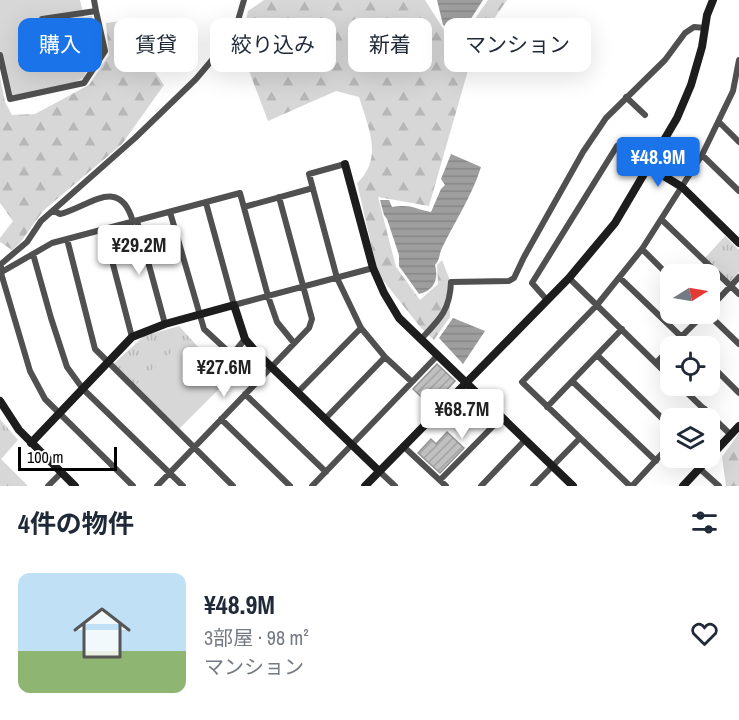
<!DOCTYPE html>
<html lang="ja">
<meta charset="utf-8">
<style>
body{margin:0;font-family:"Archivo Narrow","Noto Sans JP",sans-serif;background:#f6f6f7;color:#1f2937;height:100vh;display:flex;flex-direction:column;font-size:22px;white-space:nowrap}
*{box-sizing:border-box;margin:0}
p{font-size:20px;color:#747a83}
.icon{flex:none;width:33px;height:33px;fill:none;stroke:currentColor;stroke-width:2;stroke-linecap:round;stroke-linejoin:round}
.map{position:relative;height:486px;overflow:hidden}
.sheet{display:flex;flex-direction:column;background:#fff;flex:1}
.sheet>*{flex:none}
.top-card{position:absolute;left:18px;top:18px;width:704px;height:54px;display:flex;gap:12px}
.needle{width:39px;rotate:79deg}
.fabs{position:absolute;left:660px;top:264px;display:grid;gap:12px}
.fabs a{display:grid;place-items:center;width:60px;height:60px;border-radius:12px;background:#fff;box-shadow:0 6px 24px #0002;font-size:30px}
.scale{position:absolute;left:18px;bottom:15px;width:99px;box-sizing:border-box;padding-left:6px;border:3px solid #000;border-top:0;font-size:16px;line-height:21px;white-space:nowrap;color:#000;-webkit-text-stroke:4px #fff;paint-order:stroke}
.price{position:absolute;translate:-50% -51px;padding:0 14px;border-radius:6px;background:#fff;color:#222;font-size:20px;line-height:39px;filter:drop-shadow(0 2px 3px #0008)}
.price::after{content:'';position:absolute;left:50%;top:36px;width:18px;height:14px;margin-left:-9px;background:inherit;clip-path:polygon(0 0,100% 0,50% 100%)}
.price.selected{background:#1a73e8;color:#fff}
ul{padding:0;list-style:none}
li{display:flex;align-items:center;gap:18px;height:150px;padding:0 18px}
li span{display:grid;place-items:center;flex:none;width:168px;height:120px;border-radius:12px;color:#555}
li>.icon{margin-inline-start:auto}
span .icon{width:72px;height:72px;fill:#fffc;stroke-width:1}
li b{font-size:26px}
h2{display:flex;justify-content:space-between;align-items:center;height:72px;padding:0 18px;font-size:26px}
.pill{padding:0 21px;border-radius:12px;background:#fff;box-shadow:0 6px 24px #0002;font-size:21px;line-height:54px}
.pill.selected{background:#1a73e8;color:#fff}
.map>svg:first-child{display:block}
</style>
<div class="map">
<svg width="739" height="486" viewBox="0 0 739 486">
<defs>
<pattern id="grass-tufts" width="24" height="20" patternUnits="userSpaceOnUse" patternTransform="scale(1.5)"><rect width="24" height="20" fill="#d7d7d7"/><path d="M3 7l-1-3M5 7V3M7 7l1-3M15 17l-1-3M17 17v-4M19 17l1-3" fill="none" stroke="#b7b7b7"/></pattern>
<pattern id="forest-firs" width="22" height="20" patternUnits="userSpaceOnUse" patternTransform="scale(1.5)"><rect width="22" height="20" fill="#d7d7d7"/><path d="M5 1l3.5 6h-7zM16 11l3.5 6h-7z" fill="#b7b7b7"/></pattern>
<pattern id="water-rules" width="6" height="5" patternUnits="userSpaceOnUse" patternTransform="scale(1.5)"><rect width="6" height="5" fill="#9e9e9e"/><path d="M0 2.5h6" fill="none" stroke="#868686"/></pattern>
<pattern id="building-hatch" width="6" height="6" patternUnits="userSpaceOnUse" patternTransform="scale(1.5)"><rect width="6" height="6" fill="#c0c0c0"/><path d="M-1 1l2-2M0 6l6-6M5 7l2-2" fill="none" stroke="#a3a3a3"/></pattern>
</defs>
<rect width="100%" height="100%" fill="#fff"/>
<path fill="url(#grass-tufts)" d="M725,236L739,250V272L730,282L704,259Z
M179,326L228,380L176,432L110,367L144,336Z
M0,419L18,440L1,459L28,486H0Z"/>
<path fill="url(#forest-firs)" d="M264,0H425L446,33L463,36L488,0H507L475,46L429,206L378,197L396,267L420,300L438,284L437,265L442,260L449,278L450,317L434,340L421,328L378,274L357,183C384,158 368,127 359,97L336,91L268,121L240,47L248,11Z
M120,21L164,85L122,144L43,211L20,243L12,250L0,242V238L13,221L0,203V77L5,102L12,115L35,114L89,85L109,55L106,23Z
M739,433V486H726L722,457Z"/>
<path fill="#d7d7d7" d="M0,0H80L84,17L92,16L99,49L83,78L62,89L9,100L0,56Z
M185,340L219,380L175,423L135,385Z"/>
<path fill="url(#water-rules)" d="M437,0H483L463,31L460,32L443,25Z
M451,154L481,167C472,196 455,221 442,248C439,254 440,260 435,265C439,279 434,291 419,294L399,266V255L387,219L384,215L380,200H389L392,207C413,204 413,209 431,212L441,189L445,185L441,179Z
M453,318L485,331L463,364L439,338Z"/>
<path fill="url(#building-hatch)" stroke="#949494" stroke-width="1.5" d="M437,364L455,381L431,406L413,389Z
M447,432L464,448L440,473L418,453L431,439L436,444Z"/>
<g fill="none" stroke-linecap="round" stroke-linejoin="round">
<path stroke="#505050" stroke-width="6" d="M42,19L96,11L94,0
M0,55L10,99L84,83L105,51L96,11
M626,97L645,115
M719,122L739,142
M702,155L739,191
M345,164L309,174L337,278L361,328L385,357L412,382
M206,203L234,305L373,268
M244,207L313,188
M54,211L60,214C90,206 120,175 133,222
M170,212L204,329L232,355L245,339
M662,220L739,294
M137,221L165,324
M104,230L132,337
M67,239L95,349L233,486
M642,249L670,277
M33,254L51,318L67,367L83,389L183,486
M0,273L52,243L240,193L268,296L277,322L294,343
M569,278L670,377
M620,278L691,346
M547,300L532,283L617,146L649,167
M710,308L739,277
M708,314L739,344
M421,339C440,319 450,310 451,282L509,281L514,278L524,257L583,152L606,118L665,60L685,33L694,27L705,28
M672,346L704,314
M597,355L670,426
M656,363L670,348
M710,364L739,393
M572,381L656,461
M680,386L731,435
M298,392L361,328
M245,394L326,472
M547,407L622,329
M696,418L705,409
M221,419L290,486
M325,419L385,357
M403,446L446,486
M700,469L719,486
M379,471L395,486
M440,480L502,417
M48,486L61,473
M133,486L45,399L30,371L1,273V264L27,242L41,221L135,138L196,79L234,34L244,0
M157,486L309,328L312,319L279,197
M312,486L438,355
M481,486L525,440
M533,486L580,438
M630,486L522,382L597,305L642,249L702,155L733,91L739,60
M632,486L670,445"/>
<path stroke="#1d1d1d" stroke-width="8" d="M345,164L373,268L384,293L399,318L573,486
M649,167L682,187L739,243
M0,401L19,430L75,486
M31,443L132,337L165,324L234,305L245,339L256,352L379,471
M365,486L569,278L615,223L677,118L691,85L702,47L707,15L713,0
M683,486L739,426"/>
</g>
</svg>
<div class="fabs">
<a><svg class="needle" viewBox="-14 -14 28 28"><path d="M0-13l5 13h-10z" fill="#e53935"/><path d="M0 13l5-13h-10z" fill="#747a83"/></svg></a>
<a><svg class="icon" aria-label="locate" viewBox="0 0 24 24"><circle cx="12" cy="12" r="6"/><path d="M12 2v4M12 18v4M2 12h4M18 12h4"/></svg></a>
<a><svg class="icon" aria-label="layers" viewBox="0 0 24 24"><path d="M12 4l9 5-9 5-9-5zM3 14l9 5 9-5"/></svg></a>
</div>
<div class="scale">100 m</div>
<b class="price selected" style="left:658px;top:188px">¥48.9M</b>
<b class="price" style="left:139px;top:276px">¥29.2M</b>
<b class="price" style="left:224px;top:398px">¥27.6M</b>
<b class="price" style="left:462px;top:440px">¥68.7M</b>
<div class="top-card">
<a class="pill selected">購入</a>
<a class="pill">賃貸</a>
<a class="pill">絞り込み</a>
<a class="pill">新着</a>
<a class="pill">マンション</a>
</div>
</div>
<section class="sheet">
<h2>4件の物件<svg class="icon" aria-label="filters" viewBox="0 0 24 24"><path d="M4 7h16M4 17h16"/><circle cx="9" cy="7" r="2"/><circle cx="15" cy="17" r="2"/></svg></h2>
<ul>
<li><span style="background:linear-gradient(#bfe0f5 65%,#8fb573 0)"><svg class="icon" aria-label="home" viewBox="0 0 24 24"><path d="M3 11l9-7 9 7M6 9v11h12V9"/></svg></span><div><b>¥48.9M</b><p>3部屋 · 98 m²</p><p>マンション</p></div><svg class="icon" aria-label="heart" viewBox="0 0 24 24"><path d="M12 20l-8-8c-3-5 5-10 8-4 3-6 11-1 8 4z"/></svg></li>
</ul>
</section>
